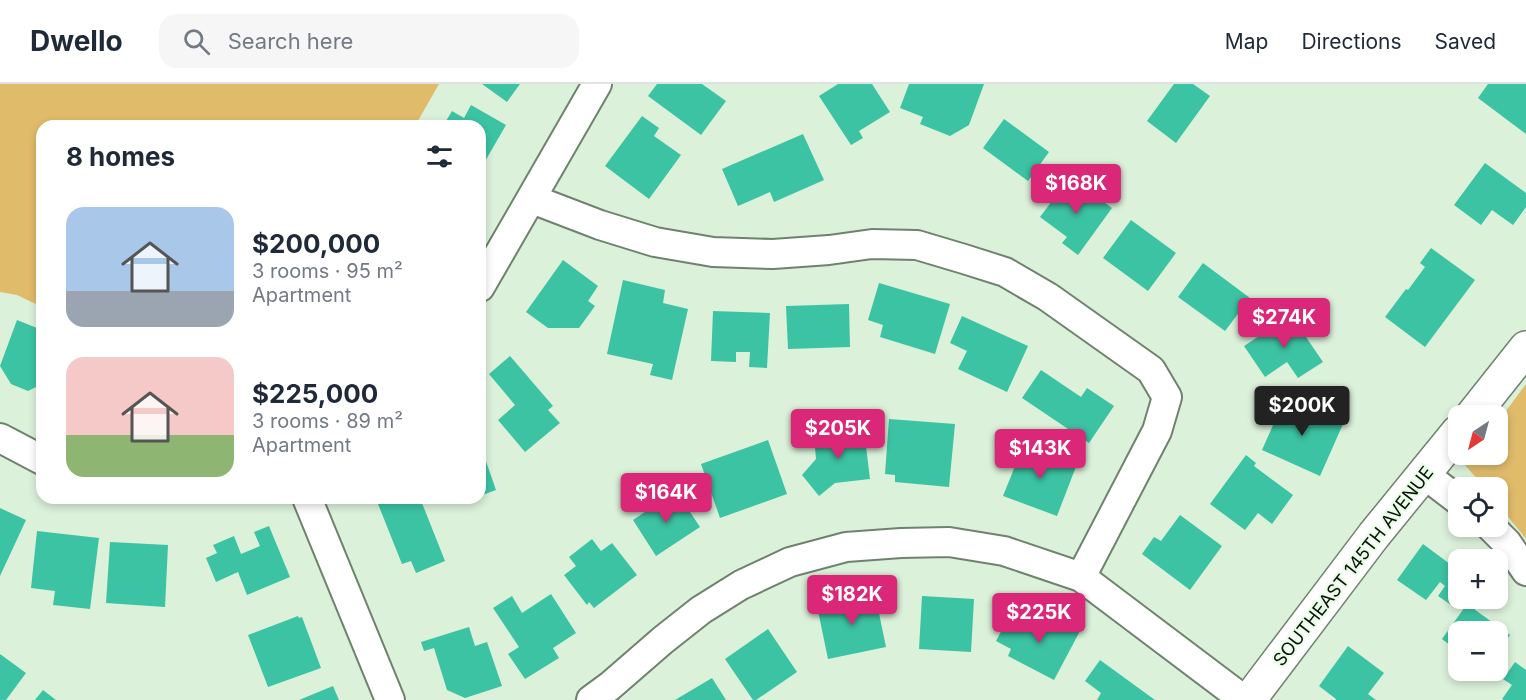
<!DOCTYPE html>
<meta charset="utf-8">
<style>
body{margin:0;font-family:Inter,sans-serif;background:#f6f6f7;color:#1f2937;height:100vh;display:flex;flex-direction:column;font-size:22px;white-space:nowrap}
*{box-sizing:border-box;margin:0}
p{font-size:20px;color:#747a83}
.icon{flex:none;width:33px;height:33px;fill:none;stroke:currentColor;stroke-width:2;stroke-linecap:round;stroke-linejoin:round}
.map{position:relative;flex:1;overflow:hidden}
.panel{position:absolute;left:36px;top:36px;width:450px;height:384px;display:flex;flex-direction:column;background:#fff;border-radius:18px;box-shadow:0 3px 9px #0003}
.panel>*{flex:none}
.needle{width:39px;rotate:216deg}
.fabs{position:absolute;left:1448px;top:321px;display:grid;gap:12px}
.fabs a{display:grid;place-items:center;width:60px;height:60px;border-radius:12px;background:#fff;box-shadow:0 3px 9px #0003;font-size:30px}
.price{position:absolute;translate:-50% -51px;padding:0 14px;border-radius:6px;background:#db2777;color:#fff;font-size:20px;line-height:39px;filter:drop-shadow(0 2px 3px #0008)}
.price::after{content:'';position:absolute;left:50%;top:36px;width:18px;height:14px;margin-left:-9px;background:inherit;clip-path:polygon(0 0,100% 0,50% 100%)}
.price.on{background:#222;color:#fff}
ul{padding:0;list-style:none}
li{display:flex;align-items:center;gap:18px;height:150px;padding:0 30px}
li span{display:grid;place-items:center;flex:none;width:168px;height:120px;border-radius:18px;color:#555}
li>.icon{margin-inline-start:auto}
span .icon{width:72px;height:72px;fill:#fffc;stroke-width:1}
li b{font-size:26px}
h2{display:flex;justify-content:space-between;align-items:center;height:72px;padding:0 30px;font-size:26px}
header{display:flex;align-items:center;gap:36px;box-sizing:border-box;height:84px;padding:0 30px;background:#fff;border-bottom:2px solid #e0e1e3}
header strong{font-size:28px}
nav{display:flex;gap:33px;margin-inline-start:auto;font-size:21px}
.search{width:420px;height:54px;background:#f6f6f7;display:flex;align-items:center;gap:15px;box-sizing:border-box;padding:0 21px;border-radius:18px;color:#747a83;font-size:22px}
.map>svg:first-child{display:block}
</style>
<header>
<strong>Dwello</strong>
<div class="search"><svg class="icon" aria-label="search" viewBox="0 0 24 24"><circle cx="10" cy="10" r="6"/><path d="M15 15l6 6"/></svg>Search here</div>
<nav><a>Map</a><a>Directions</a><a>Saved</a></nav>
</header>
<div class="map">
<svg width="1526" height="616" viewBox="0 0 1526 616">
<rect width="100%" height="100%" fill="#dbf1da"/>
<path fill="#e0bb6a" d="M0,0H439L415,42H42V223L17,211L0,208Z
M1526,300V455L1497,419V404L1484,403L1465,381L1473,371L1497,370V339Z"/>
<path fill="#3cc3a3" d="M482,0H520L507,18Z
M657,0H702L726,17L701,51L648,12Z
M838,0H872L890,28L859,47L863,54L851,61L819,12Z
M909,0H984L969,41L950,52L920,40L923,33L900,24Z
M1174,0H1193L1210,12L1176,59L1147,37Z
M1488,0H1526V50L1478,14Z
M471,21L506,41L480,86V42H443L452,27L464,34Z
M642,32L659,44L654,52L681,71L649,115L605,82Z
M1004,35L1049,68L1028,97L983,64Z
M803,50L824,96L774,118L770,108L738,122L722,85Z
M1485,79L1526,109V123L1513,141L1492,126L1481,141L1454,121Z
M1070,93L1112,124L1078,171L1062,159L1067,153L1040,133Z
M1131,136L1176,169L1148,207L1103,174Z
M1431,164L1475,196L1425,263L1385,233L1406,205L1408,206L1425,183L1420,179Z
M563,176L598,202L588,217L595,222L579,244H548L526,228Z
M1203,179L1250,214L1225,247L1178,213Z
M623,196L665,206L663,219L688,225L672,296L650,291L653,280L607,270Z
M879,199L950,220L935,270L880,253L883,241L868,236Z
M849,220L850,263L788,265L786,222Z
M713,227L770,229L767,284L749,283L750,268H736V278L711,277Z
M1291,231L1323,278L1298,294L1287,278L1265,293L1244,262Z
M962,232L1028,262L1007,308L958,285L967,267L950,259Z
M17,236L42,246V300L28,307L11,300L0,282Z
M510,272L553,322L548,326L560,339L525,368L498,336L515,321L489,290Z
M1041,286L1081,313L1087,304L1114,322L1089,359L1022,314Z
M1285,314L1343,340L1320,392L1262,366Z
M889,335L955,340L949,403L895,398V391L885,390Z
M864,346L870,395L835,399L819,412L802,391L816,375L814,352Z
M768,356L787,410L720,434L701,380Z
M480,360L496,406L480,412Z
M1024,360L1077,380L1057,432L1003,412Z
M1246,371L1256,379L1254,382L1293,411L1272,440L1258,429L1245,446L1210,420Z
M676,407L700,443L656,472L633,436Z
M392,414H420L445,477L416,489L411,477L402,480L378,420Z
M0,424L26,436L0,492Z
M1180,431L1222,462L1190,506L1142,470L1154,453L1161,457Z
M269,442L290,493L247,511L238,488L216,498L206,474L217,469L213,461L234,452L241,470L260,462L254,448Z
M37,447L99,454L90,525L53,521L55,507L31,504Z
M592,455L601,467L612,459L637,491L594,524L589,518L587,521L564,491L576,482L569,473Z
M110,458L168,461L165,523L106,519Z
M1423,460L1458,486V512L1451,521L1438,512L1445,502L1440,498L1426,516L1397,496Z
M551,510L576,549L553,564L559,574L525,595L508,570L519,563L493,524L512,512L522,529Z
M875,510L886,563L828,575L817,522Z
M922,512L974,515L971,568L919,565Z
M1467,520L1510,551L1497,569V548H1458V567L1442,555Z
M1026,527L1064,547L1067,541L1080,547L1054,596L1008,572L1011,565L996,557L1005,540L1017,546Z
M298,532L299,534L302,533L321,584L268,603L248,551Z
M469,543L475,562L487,558L502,602L465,614L447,606L434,564L424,567L421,558Z
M768,545L797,588L756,616H753L725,575Z
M1348,562L1384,589L1368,610L1376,616H1336V615L1319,602Z
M0,570L26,589L6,616H0Z
M1100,576L1155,616H1097L1101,609L1085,597Z
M1515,578L1526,586V616H1504L1502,615L1512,601L1503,595Z
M712,594L726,616H675Z
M333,602L339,616H299Z
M43,606L56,616H35Z"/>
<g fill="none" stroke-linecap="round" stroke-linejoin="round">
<g stroke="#6f826e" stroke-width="32">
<path id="minor" d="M532,115L600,141L655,158L713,168L773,170L829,166L872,160L917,161L964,175L1005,188L1048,213L1151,286L1167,313L1157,347L1081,493
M480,203L597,0
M0,354L42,376
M1424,390L1458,416
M307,414L390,616
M1490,442L1507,459L1526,487
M591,616L610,602L663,556L701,526L741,501L790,478L846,463L901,459L949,458L1004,467L1081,493L1244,616"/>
</g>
<g stroke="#6f826e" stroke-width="36">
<path id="tertiary" d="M1472,332L1526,264
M1249,616L1374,451L1458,348"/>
</g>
<use href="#minor" stroke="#fff" stroke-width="28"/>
<use href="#tertiary" stroke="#fff" stroke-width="33"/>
</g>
<g text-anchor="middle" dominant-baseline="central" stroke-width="4.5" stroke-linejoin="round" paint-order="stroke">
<g font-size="18" fill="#0a1109" stroke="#e8fee7">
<text transform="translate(1353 482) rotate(-52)">SOUTHEAST 145TH AVENUE</text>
</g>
</g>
</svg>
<div class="fabs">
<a><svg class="needle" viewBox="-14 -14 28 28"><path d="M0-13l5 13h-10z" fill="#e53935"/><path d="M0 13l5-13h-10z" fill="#747a83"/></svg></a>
<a><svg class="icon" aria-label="locate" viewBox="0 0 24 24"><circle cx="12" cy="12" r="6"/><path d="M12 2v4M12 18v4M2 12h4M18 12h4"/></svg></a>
<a>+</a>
<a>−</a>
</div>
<b class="price" style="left:1076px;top:131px">$168K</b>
<b class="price" style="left:1284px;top:265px">$274K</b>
<b class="price on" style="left:1302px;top:353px">$200K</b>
<b class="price" style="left:838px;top:376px">$205K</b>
<b class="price" style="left:1040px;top:396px">$143K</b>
<b class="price" style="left:666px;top:440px">$164K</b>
<b class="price" style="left:852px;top:542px">$182K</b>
<b class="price" style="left:1039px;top:560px">$225K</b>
<section class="panel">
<h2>8 homes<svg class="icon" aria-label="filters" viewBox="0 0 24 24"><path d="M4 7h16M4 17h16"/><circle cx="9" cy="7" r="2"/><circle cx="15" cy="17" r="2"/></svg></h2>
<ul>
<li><span style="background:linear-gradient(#a9c7e8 70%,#9aa5b1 0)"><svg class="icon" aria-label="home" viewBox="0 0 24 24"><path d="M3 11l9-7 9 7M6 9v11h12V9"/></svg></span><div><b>$200,000</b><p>3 rooms · 95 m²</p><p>Apartment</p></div></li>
<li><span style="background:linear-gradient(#f6c9c9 65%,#8fb573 0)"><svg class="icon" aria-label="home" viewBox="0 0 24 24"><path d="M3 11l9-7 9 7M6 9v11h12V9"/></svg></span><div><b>$225,000</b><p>3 rooms · 89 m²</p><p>Apartment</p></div></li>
</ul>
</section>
</div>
